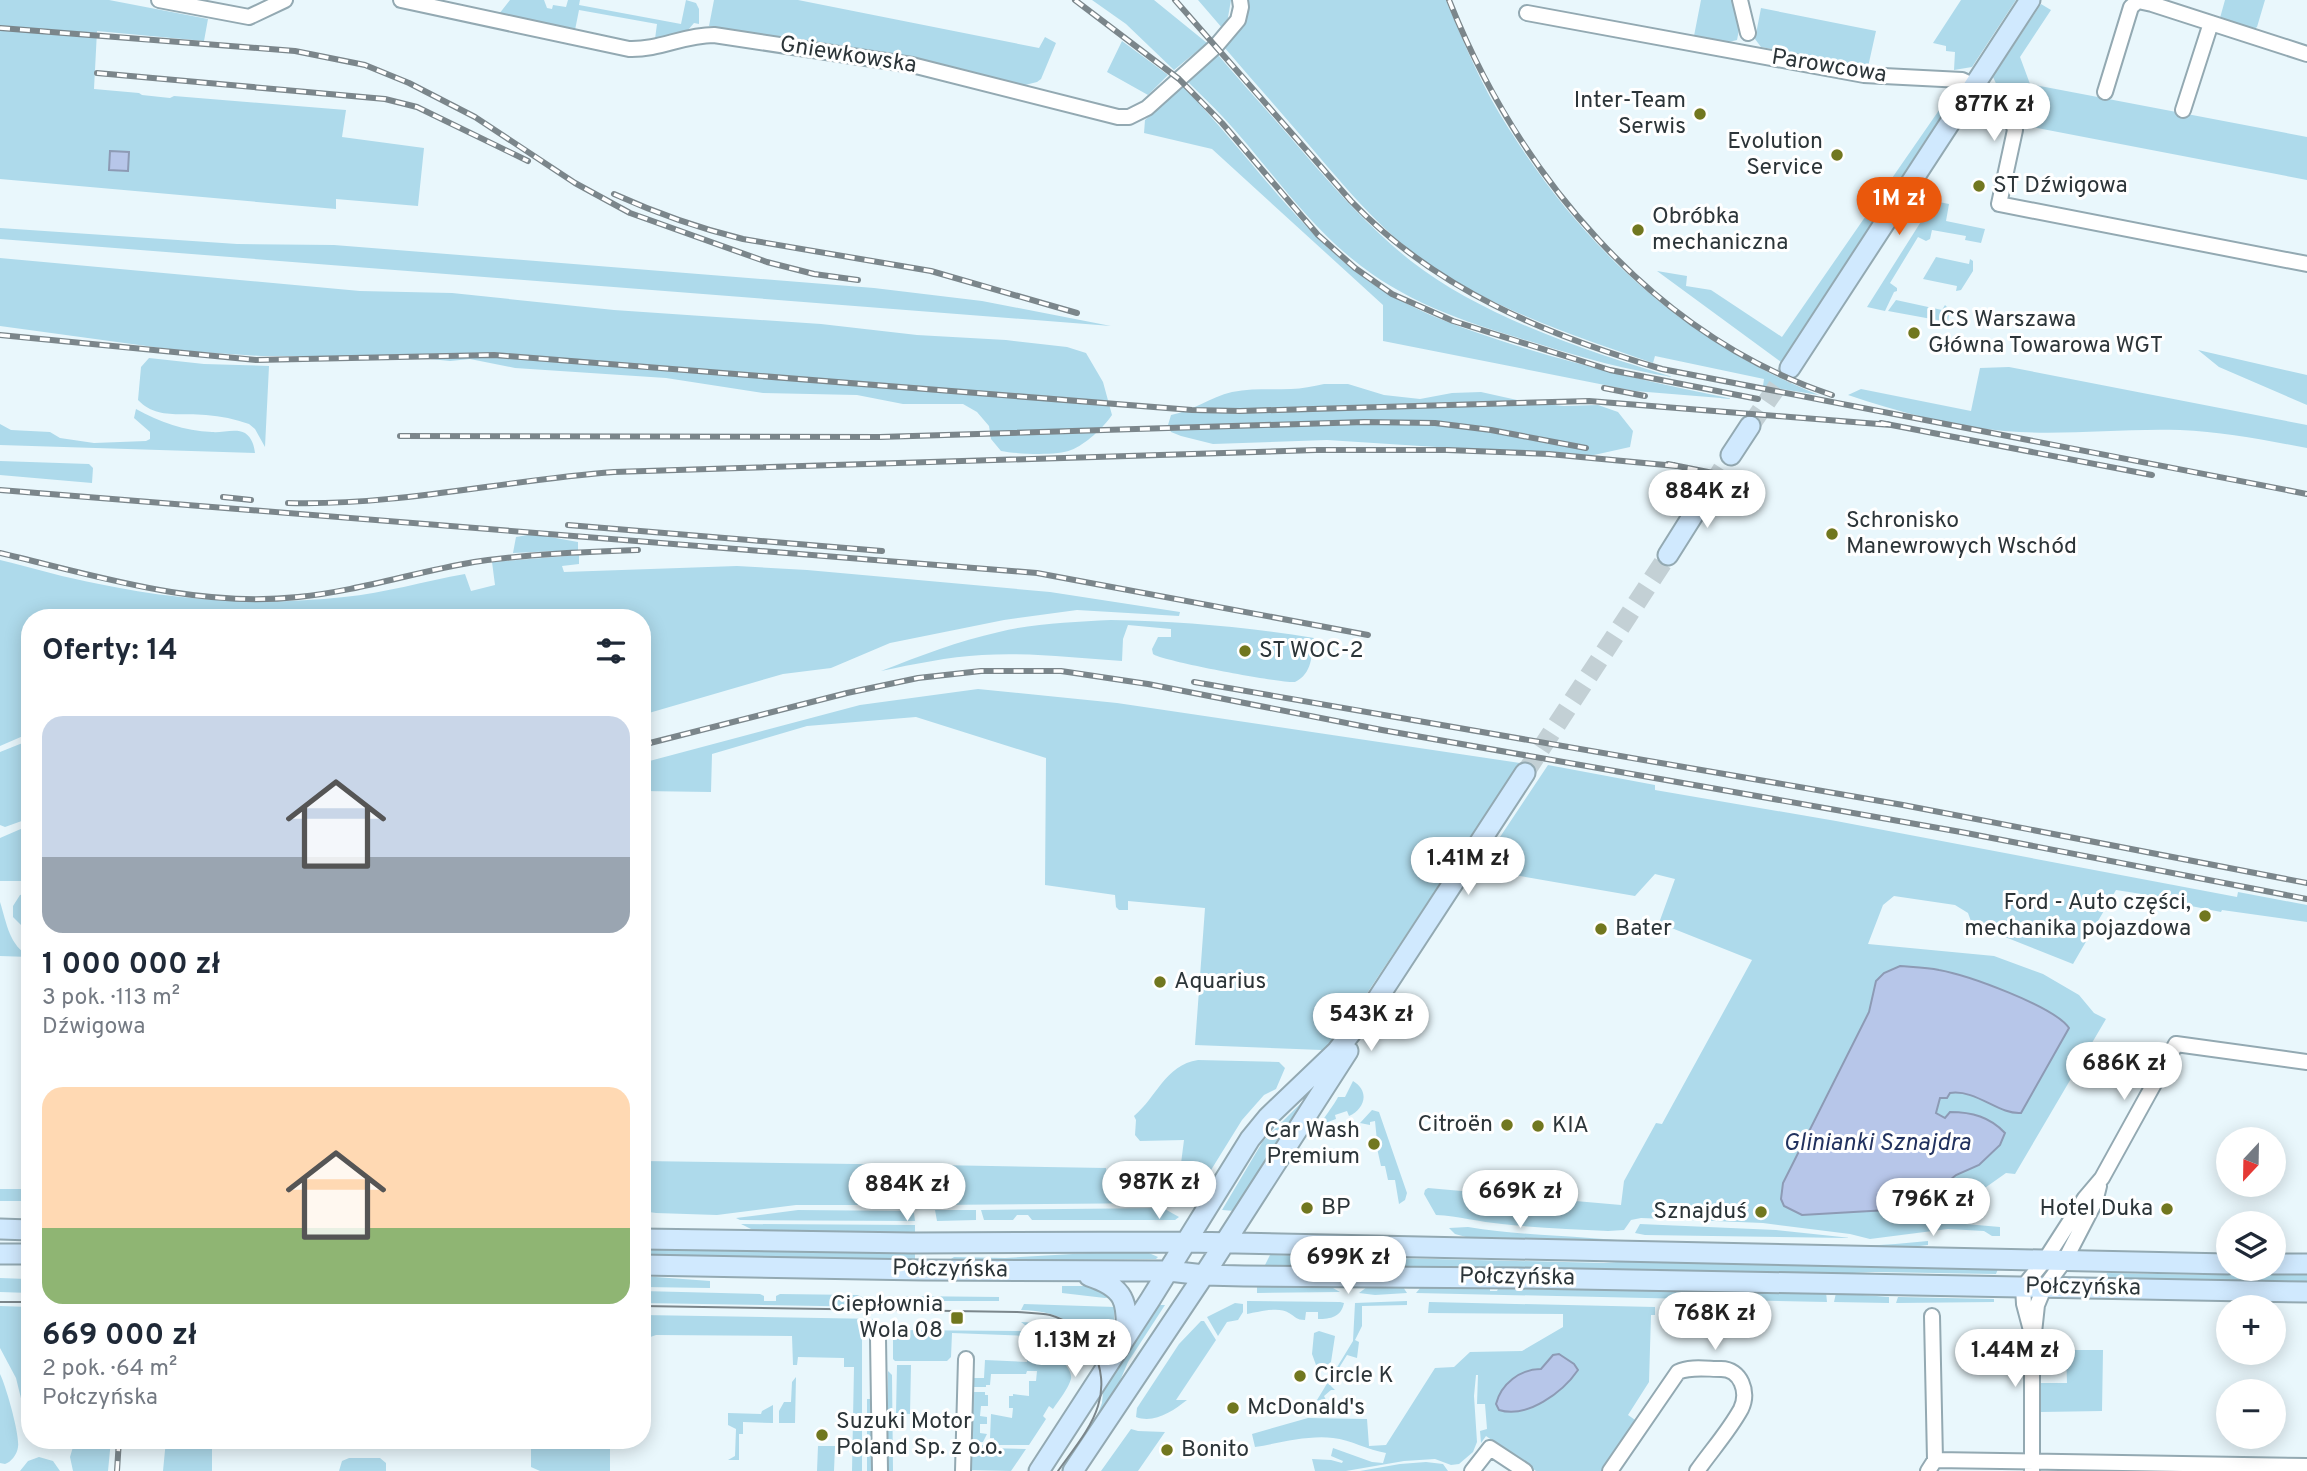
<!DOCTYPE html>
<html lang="pl">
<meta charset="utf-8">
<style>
body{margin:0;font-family:Overpass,sans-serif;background:#f2f2f3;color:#1f2937;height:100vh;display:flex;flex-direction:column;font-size:26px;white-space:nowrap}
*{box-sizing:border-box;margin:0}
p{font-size:23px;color:#747a83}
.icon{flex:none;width:38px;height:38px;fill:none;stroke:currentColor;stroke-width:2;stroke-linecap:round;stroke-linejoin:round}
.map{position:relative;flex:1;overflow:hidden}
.panel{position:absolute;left:21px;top:609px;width:630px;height:840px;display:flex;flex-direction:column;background:#fff;border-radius:28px;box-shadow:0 4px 18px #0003}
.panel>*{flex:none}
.needle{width:46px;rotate:202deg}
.tools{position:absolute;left:2216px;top:1127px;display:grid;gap:14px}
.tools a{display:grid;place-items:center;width:70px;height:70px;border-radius:50%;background:#fff;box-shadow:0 4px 18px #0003;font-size:35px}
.price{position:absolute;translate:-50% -60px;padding:0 16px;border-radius:24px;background:#fff;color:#222;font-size:23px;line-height:46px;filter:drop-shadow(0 2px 4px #0008)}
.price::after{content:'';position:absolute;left:50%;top:42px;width:21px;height:16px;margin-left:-10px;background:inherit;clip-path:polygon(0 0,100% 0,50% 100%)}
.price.selected{background:#ea580c;color:#fff}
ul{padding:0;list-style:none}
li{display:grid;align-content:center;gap:14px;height:371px;padding:0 21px}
li span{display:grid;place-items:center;height:217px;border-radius:21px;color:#555}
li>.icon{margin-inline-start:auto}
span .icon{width:126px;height:126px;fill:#fffc;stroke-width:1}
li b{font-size:30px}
h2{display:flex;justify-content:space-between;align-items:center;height:84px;padding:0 21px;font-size:30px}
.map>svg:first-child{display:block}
</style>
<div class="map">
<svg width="2307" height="1471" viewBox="0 0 2307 1471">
<rect width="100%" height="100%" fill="#e9f7fc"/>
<path fill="#aedaeb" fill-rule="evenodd" d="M0,0H109L208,19L204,41L97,31L94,89L139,93L142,95L170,98L174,96L346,110L342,137L424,148L418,206L336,199V209L0,179Z
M510,0H544L547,8L552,9L553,5L566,7L568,0H580L579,5L681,24L686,0L696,3L699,9V24L694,23L688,30L655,39L657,24L579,10L575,30L499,14Z
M714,0H798L1039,48L1045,37L1056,43L1041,79L1037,82L1025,85L907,57L709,26Z
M1092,0H1154L1207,43L1174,70L1126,24Z
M1198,0H1231L1227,23L1223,29Z
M1246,0H1446C1464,44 1483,89 1509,129C1585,250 1686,342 1819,395L1763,386L1764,379L1655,356L1653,363C1574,336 1477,304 1412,252C1375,223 1345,187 1315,152C1285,117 1254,82 1224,47C1240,31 1245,23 1246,0Z
M1701,0H1736L1741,20L1737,40L1729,42L1694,36Z
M1961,0H2016L1972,67L1954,70L1955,52L1946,51V46L1933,43Z
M2225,0H2265L2257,27L2254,29L2220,18Z
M2041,4L2051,10L2020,57L2030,84L2307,137V180L2027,126L2025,119L2001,88L1999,90L1993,77Z
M1761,8L1876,31L1868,67L1761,47L1755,39Z
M1122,41L1168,75L1148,95L1107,72Z
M1218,55C1248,90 1279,124 1309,159C1341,196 1373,231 1411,261C1481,316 1588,352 1673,377C1627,370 1583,358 1539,344C1471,324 1406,304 1351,258C1301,217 1266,163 1222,116C1211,104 1199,93 1188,82Z
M1183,87C1237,141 1280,205 1337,256C1389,303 1446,323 1511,344C1584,367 1658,384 1733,399L1635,391L1383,341V305L1212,149L1144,133L1145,120Z
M1953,90L1955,97L1953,103L1943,113L1781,362L1657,271L1687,276L1686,286L1711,290L1782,337Z
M1934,201L1949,204L1946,221L1985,229L1981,243L1965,240L1966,236L1932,230L1930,239L1926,241L1918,237L1890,283L1897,288V291L1894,292L1885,311L1867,307Z
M0,228L237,244L334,245L874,288L982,301L1111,326L0,239Z
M1936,257L1969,264L1970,259L1973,261V271L1961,290L1956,291L1957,286L1923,279Z
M0,258L360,291L452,293L614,310L821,324L917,335L1006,340L1067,347L1086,353L1103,382L1112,415C1104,427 1085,445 1071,450C1058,456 1016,454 1001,451L991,439L989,426L977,412L963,404H903L857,395L763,393L666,378L515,368L470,359L450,361L401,356H261L183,351L0,326Z
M1896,300L1942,310L1945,305L1950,310L1948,322L1888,311Z
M2198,350L2307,375V405L2219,367Z
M149,358L204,364L269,366L265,447L255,429L249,424C235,419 221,416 206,415C181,412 157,420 138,400L141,367Z
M2009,367L2307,425V448C2265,440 2223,432 2180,430C2121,428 2063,436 2004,431C1951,426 1898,412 1848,395L1861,389L1971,411L1980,368Z
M1324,384H1348L1384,395L1420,399L1452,393L1481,392L1526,402L1564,406L1598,405L1618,412L1633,431L1630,447L1594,455H1561L1327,440L1213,444L1181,436L1171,432L1168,425L1171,415C1193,411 1210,397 1232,392C1252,388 1272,390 1291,389C1302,389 1313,386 1324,384Z
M136,409C160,422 184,431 212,432C222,433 236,428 245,433C252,438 254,445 255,453L0,445V424L11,430L50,432L60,438L94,443L146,441L150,439V432L134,418Z
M0,461L89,464L93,468L92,483L0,475Z
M533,534L578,542V550L513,553L516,537Z
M579,555V564L562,566L564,572L737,566L807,570L1050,592L1180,612L1179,616L1077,610L1004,620L890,643L831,668L783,674L642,715V618H30V733L0,746V560C33,568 66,578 99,584C179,601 263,606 344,597C385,593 425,581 465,574L471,591L495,585L492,562Z
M1111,620C1179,621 1247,627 1314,638C1311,656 1313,673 1295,682C1279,683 1162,661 1153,654L1152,649L1158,637H1171V629L1128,625L1123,639L1122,661C1075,658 1029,652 982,655C948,657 914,664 881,671C920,656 958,641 999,632C1035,623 1074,622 1111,620Z
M978,689L1117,703L1520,763L1338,1037L1331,1046L1322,1050L1195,1045L1205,908L1128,901V910H1119L1116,907L1115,895L1045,885L1046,758L916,717L807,726L712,754L711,792L642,791V763L860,705Z
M30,740V818L5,827L0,825V752Z
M1548,765L1655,785V790L1836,821L2237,897L2238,892L2307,905V922L2222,910L2221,912L2161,900V897L2116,890L2073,964L2000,935L1987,934L1973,927L1968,913L1955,905L1894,896L1883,905L1868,944L1994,956L2043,974L2079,995L2094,1013L2106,1019L2015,1174L2006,1173L1958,1207L1942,1222L2000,1227V1236H1992L1984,1231L1948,1229L1870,1239L1850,1234L1763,1223L1641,1218L1631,1220L1624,1230L1608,1231C1573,1229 1537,1228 1502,1224C1480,1222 1458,1216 1436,1215L1424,1194L1425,1190L1428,1188L1621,1205L1624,1181L1656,1123L1662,1124L1752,960L1659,923L1675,879L1655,874L1635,896L1485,870L1480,867Z
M30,825V875H24V881H0V838Z
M30,892V926L21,925L13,917V906L20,895Z
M0,902C7,924 9,945 30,957L0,956Z
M1198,1060L1279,1062L1285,1068L1276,1089L1264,1095L1242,1120L1211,1170L1180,1200L1165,1203L935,1205L936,1165L1106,1168L1107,1187H1178L1184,1140L1140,1141L1135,1135L1136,1120L1134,1116C1157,1097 1165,1065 1198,1060Z
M1353,1081C1370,1091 1365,1109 1349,1116L1347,1111L1335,1115L1336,1119L1325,1123L1318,1131C1319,1123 1333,1107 1338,1097H1345Z
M1305,1099L1307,1101L1235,1211L1222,1210L1263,1141Z
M1372,1110L1379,1112L1407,1193L1405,1200L1399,1204L1395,1180H1388L1385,1166H1381L1377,1148L1382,1146L1380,1141H1377L1375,1121L1370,1122V1125L1360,1123Z
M642,1161L932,1165L931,1205H796L717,1215L656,1213L642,1211Z
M0,1189H30V1201H0Z
M1163,1208L1179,1217L1175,1220H1032L1028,1215H1017L1013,1220H984L981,1210Z
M798,1210L910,1211L914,1213L915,1221L740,1220L736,1218Z
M935,1210H976V1220L937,1221Z
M741,1224L915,1225V1234L755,1231Z
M1640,1224L1776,1230L1851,1238L1645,1235L1635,1233Z
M1468,1227C1509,1234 1549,1235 1590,1238C1702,1246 1816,1253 1928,1241V1245L1894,1249L1648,1246L1582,1240L1466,1237L1455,1234L1449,1228Z
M642,1247L915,1252V1261L642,1256Z
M1142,1250L1158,1257L1156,1259L948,1261L954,1257L1005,1258Z
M1270,1255L1604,1263L1657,1259L2000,1264L1996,1274L1875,1272L1783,1276L1262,1271Z
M2307,1271V1285L2103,1282L2107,1273L2210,1275Z
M642,1276L710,1281V1288L642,1287Z
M0,1278L27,1279L30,1293L0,1292Z
M1062,1286H1097L1116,1296L1105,1298L1062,1293Z
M1257,1286L1333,1288L1340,1292L1257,1293Z
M1524,1286L1826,1292L1827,1302L1416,1293L1421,1287L1490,1289V1291H1497L1498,1289Z
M1367,1287H1403L1407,1293L1375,1295L1359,1293Z
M642,1291L760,1294L764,1296V1301H776V1296L780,1294L857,1295L878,1303L880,1307L642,1303Z
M1836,1293L1889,1297V1303L1834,1302Z
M904,1296L999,1297V1301H902Z
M1898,1297H1899L1994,1299V1302L1896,1303Z
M1247,1301L1340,1302L1344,1303C1341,1317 1331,1319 1318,1319V1312H1306L1305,1320C1296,1320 1296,1317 1289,1313C1279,1306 1259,1312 1247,1314Z
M1407,1301V1305L1362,1306V1326L1355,1340L1359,1342L1357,1358L1347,1355L1329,1384L1335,1390H1331L1324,1396L1326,1400L1324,1402L1317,1400L1353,1341L1355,1303Z
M1429,1302L1655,1307V1315H1651L1649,1382L1628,1415L1638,1422L1603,1471H1536L1486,1436L1481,1443L1480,1431L1487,1429L1485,1404H1477L1478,1375H1476L1474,1396L1477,1442L1473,1452L1459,1464L1451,1465L1435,1459L1404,1461L1346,1471H1315L1312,1459L1331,1460L1342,1463L1343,1461L1331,1456L1333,1448L1372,1462L1383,1463L1386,1453C1368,1450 1351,1440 1333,1438C1308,1435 1280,1443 1255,1447L1252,1434L1308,1418L1367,1419L1369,1446L1386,1445L1435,1368L1454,1367L1470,1352L1522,1351L1563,1327V1314L1428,1313ZM1548,1360L1524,1409L1503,1412L1498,1397C1509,1382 1520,1369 1541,1369Z
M1235,1303L1243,1304V1312L1238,1320L1227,1322L1218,1336L1207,1317Z
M1024,1304L1115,1307L1114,1320L1096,1349C1077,1321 1055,1311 1021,1310Z
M1155,1305H1165L1128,1362L1119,1383L1095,1421L1102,1403L1104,1381Z
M0,1306L30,1307V1435L16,1378L0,1348Z
M642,1315L880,1319L877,1324L862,1325V1471H852L854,1367H844V1358L798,1357L797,1365H793L792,1336L656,1335L642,1340Z
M1201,1321H1204L1216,1340L1176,1400H1187C1173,1411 1154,1424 1136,1417L1137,1408L1179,1344Z
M1021,1322C1051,1323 1075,1334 1087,1363L1082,1366L1077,1365Z
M893,1330L1020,1331L1025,1333C1037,1342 1074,1363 1071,1379C1068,1389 1059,1400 1053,1409L1049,1406L1043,1416L1046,1419L1029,1445H994V1438H990L991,1414L1012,1418L1013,1408H1009V1396H1013V1394L1029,1396V1381H1036L1037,1371H1027L1026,1374H991L990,1385H986V1387H970L971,1380L973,1378H984L985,1360L1027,1362L1028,1336L952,1333L951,1357L947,1361H895L893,1359Z
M1319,1331L1335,1336L1331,1362L1324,1367L1316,1365L1312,1354L1314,1333Z
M2066,1350H2103L2102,1411L2041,1412V1383H2067Z
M897,1365H911L910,1414L896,1413Z
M888,1371L892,1375L893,1471H888Z
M0,1374C6,1386 20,1435 18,1447C17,1455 11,1462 5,1464L0,1463Z
M796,1377L795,1423H779V1411L784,1402H791L792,1382Z
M970,1392H985V1395H988V1406H981L980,1416L987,1417V1424H980V1433L987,1434L983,1442H969Z
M867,1399H872V1471H867Z
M773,1405V1423L743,1422V1434H739V1460H728L735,1456L736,1429L728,1425V1413L761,1414L762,1411Z
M1131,1429L1138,1431L1165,1432L1138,1471H1101Z
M75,1440H111L108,1471H73L70,1457Z
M166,1440H212V1471H163Z
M387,1440L385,1447L382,1449H348L342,1446L340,1441Z
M531,1440H610V1471H540L531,1467Z
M983,1445L984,1448L1026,1449L1011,1471L969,1470L970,1446Z
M818,1446H835L834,1471H817Z
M39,1457L53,1461L60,1471H20L28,1461Z
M349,1458H380L386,1463V1471H339L342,1461Z
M1426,1462L1443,1464L1448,1471H1360L1400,1464Z"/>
<path fill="#b7c6e9" stroke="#8d9ab4" stroke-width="2" d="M110,151L129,152L128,171L109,170Z
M1900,966C1913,967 1927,967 1939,970C1967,975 2054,1006 2069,1028L2021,1113C1999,1115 1976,1089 1950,1093L1947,1098H1940L1936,1113L1945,1118L1950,1112C1972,1112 1990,1117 2005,1133L2000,1145L1979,1165L1956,1175L1929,1197L1905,1209L1802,1215L1784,1206L1781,1199L1783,1183L1869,1012L1876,981L1884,973Z
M1559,1354L1574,1364L1578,1370C1563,1392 1527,1419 1499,1410L1496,1404C1501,1384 1520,1369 1541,1369L1553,1355Z"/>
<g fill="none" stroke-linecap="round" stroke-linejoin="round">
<path stroke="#c3d0d5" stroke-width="19" stroke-dasharray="19 10" stroke-linecap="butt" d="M1750,426L1790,368
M1712,485L1731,455
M1525,773L1668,555"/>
<g stroke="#93a9b2" stroke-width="18">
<path id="minor" d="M159,0L249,17L285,0
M401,0L629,49C660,50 683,35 714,35L912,65L1118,117H1129L1147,108L1216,46L1238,20L1241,7L1240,0
M1740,0L1748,33
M2152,4L2307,54
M1527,13L1864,75L1962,80L1990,93L2009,112L2015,130L1999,204L2307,264
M2105,92L2131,7L2138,1L2152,4L2153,0
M2183,110L2211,23
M878,1338L880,1471
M2033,1338L2024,1304L2023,1287L2045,1260L2085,1198L2102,1178L2176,1044L2307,1062
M1935,1460L2307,1466
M963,1471L966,1359
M1472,1471L1490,1448L1525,1471
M1610,1471L1678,1372C1690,1366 1707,1369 1721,1369C1741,1369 1749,1392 1741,1409C1729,1431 1711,1451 1697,1471
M1928,1471L1935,1460L1932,1316
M2032,1471V1351L2037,1305L2044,1288L2065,1260L2095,1202L2099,1186"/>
</g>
<g stroke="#93a9b2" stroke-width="23">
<path id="secondary" d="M1790,368L2030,0
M1731,455L1750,426
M1668,555L1712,485
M0,1229L30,1230
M642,1239L912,1243L1187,1242L2228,1264
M0,1254H30
M2273,1264H2307
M642,1265L923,1270L1169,1271L1204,1275L1244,1276L1518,1278L2307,1292
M1089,1276C1125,1288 1128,1301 1126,1337
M1039,1471L1150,1300L1250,1139L1268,1117L1337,1051L1378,998L1525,773
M1073,1471L1204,1275L1348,1051"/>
</g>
<use href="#minor" stroke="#fff" stroke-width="14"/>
<use href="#secondary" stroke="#d0e9fe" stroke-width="19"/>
<path stroke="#7b868b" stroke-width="2" d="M0,1302H30
M642,1306L1017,1312C1028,1313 1039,1313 1050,1315C1089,1326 1110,1369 1098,1406C1091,1429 1072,1451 1058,1471"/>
<g stroke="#7b868b" stroke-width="6">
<path id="rail" d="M1075,0L1179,79L1222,123L1318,235L1355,268L1392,294L1453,321L1610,370L1758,399
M1175,0L1351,201C1436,290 1546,335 1662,369L2307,494
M1449,0C1517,172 1651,335 1832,395
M0,28L295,51L365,65L409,83L475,117L575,183L630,213L767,262L814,274L858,280
M97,73L385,99L417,107L528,161
M614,194C656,213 698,228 743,239L931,271L1077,313
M0,335L256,360L494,355L1192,410L1240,411L1589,401L1891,425
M1604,388L1645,396
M1881,423L2152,475
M400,436L880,437L1364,422L1435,423L1491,430L1586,448
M1668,464L1723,475
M0,490L1037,573L1368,635
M223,497L251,500
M288,503C398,506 505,480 614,472L1316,450H1447L1549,454L1676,466
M568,525L882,551
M0,553C97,576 196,608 298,597C358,591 415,572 474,562C529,554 584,552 638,550
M1194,682L1903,805L2307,883
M642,745L847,693L918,678L981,671H1061L1148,684L1382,730L1961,832L2307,899
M117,1471L119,1440"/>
</g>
<use href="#rail" stroke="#fff" stroke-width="3.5" stroke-dasharray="10" stroke-linecap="butt"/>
</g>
<g fill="#71771f" stroke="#fff" stroke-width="2.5">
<circle cx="1700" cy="114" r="7"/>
<circle cx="1837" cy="155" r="7"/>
<circle cx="1979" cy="186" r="7"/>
<circle cx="1638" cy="230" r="7"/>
<circle cx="1914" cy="333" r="7"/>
<circle cx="1832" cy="534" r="7"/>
<circle cx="1245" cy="651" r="7"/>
<circle cx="2205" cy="916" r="7"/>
<circle cx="1601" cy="929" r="7"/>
<circle cx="1160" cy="982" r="7"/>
<circle cx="1507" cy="1125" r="7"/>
<circle cx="1538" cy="1126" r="7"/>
<circle cx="1374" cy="1144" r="7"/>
<circle cx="1307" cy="1208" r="7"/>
<circle cx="2167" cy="1209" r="7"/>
<circle cx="1761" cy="1212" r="7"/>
<rect x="950" y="1311" width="14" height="14" rx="3.5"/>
<circle cx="1300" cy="1376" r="7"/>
<circle cx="1233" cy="1408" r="7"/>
<circle cx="822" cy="1435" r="7"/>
<circle cx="1167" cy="1450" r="7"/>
</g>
<g text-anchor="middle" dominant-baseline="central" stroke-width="6" stroke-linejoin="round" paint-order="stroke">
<g font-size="23" fill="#2c3539" stroke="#fff">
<text transform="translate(848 56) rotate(9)">Gniewkowska</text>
<text transform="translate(1829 67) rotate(9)">Parowcowa</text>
<text transform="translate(950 1270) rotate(1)">Połczyńska</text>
<text transform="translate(1517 1278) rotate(1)">Połczyńska</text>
<text transform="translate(2083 1288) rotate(1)">Połczyńska</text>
</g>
<g font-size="23" fill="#2c3539" stroke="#fff" text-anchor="start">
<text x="1686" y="101" text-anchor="end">Inter-Team<tspan x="1686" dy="26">Serwis</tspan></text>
<text x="1823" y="142" text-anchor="end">Evolution<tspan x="1823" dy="26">Service</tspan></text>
<text x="1993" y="186">ST Dźwigowa</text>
<text x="1652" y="217">Obróbka<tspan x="1652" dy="26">mechaniczna</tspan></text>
<text x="1928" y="320">LCS Warszawa<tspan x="1928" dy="26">Główna Towarowa WGT</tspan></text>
<text x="1846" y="521">Schronisko<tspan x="1846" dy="26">Manewrowych Wschód</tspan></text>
<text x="1259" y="651">ST WOC-2</text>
<text x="2191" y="903" text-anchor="end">Ford - Auto części,<tspan x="2191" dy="26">mechanika pojazdowa</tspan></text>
<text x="1615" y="929">Bater</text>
<text x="1174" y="982">Aquarius</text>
<text x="1493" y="1125" text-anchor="end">Citroën</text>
<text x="1552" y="1126">KIA</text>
<text x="1360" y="1131" text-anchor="end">Car Wash<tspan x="1360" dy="26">Premium</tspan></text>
<text x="1321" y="1208">BP</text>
<text x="2153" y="1209" text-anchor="end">Hotel Duka</text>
<text x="1747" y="1212" text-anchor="end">Sznajduś</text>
<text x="943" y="1305" text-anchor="end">Ciepłownia<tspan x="943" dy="26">Wola 08</tspan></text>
<text x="1314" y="1376">Circle K</text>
<text x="1247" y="1408">McDonald's</text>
<text x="836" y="1422">Suzuki Motor<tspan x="836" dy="26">Poland Sp. z o.o.</tspan></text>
<text x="1181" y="1450">Bonito</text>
</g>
<g font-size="24" font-style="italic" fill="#22325f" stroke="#fff">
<text x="1877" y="1144">Glinianki Sznajdra</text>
</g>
</g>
</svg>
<div class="tools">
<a><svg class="needle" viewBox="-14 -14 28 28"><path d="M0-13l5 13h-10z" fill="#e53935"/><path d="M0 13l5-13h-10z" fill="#747a83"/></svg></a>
<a><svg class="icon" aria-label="layers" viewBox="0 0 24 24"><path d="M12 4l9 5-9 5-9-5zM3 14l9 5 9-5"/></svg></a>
<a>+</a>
<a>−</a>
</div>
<b class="price" style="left:1994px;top:143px">877K zł</b>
<b class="price selected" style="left:1899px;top:237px">1M zł</b>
<b class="price" style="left:1707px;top:530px">884K zł</b>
<b class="price" style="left:1468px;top:897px">1.41M zł</b>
<b class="price" style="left:1371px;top:1053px">543K zł</b>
<b class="price" style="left:2124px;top:1102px">686K zł</b>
<b class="price" style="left:1159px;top:1221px">987K zł</b>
<b class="price" style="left:907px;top:1223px">884K zł</b>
<b class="price" style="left:1520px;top:1230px">669K zł</b>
<b class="price" style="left:1933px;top:1238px">796K zł</b>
<b class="price" style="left:1348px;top:1296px">699K zł</b>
<b class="price" style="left:1715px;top:1352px">768K zł</b>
<b class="price" style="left:1075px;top:1379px">1.13M zł</b>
<b class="price" style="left:2015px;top:1389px">1.44M zł</b>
<section class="panel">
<h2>Oferty: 14<svg class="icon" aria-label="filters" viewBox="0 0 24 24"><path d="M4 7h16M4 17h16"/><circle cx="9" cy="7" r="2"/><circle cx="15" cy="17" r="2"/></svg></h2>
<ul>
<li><span style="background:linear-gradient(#c9d6e8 65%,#9aa5b1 0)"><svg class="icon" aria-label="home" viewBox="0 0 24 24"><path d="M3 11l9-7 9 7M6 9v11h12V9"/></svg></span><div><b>1 000 000 zł</b><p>3 pok. · 113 m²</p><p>Dźwigowa</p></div></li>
<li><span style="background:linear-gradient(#ffd9b3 65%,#8fb573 0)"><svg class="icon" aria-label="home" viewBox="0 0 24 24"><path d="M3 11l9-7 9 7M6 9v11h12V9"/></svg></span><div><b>669 000 zł</b><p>2 pok. · 64 m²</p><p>Połczyńska</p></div></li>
</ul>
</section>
</div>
